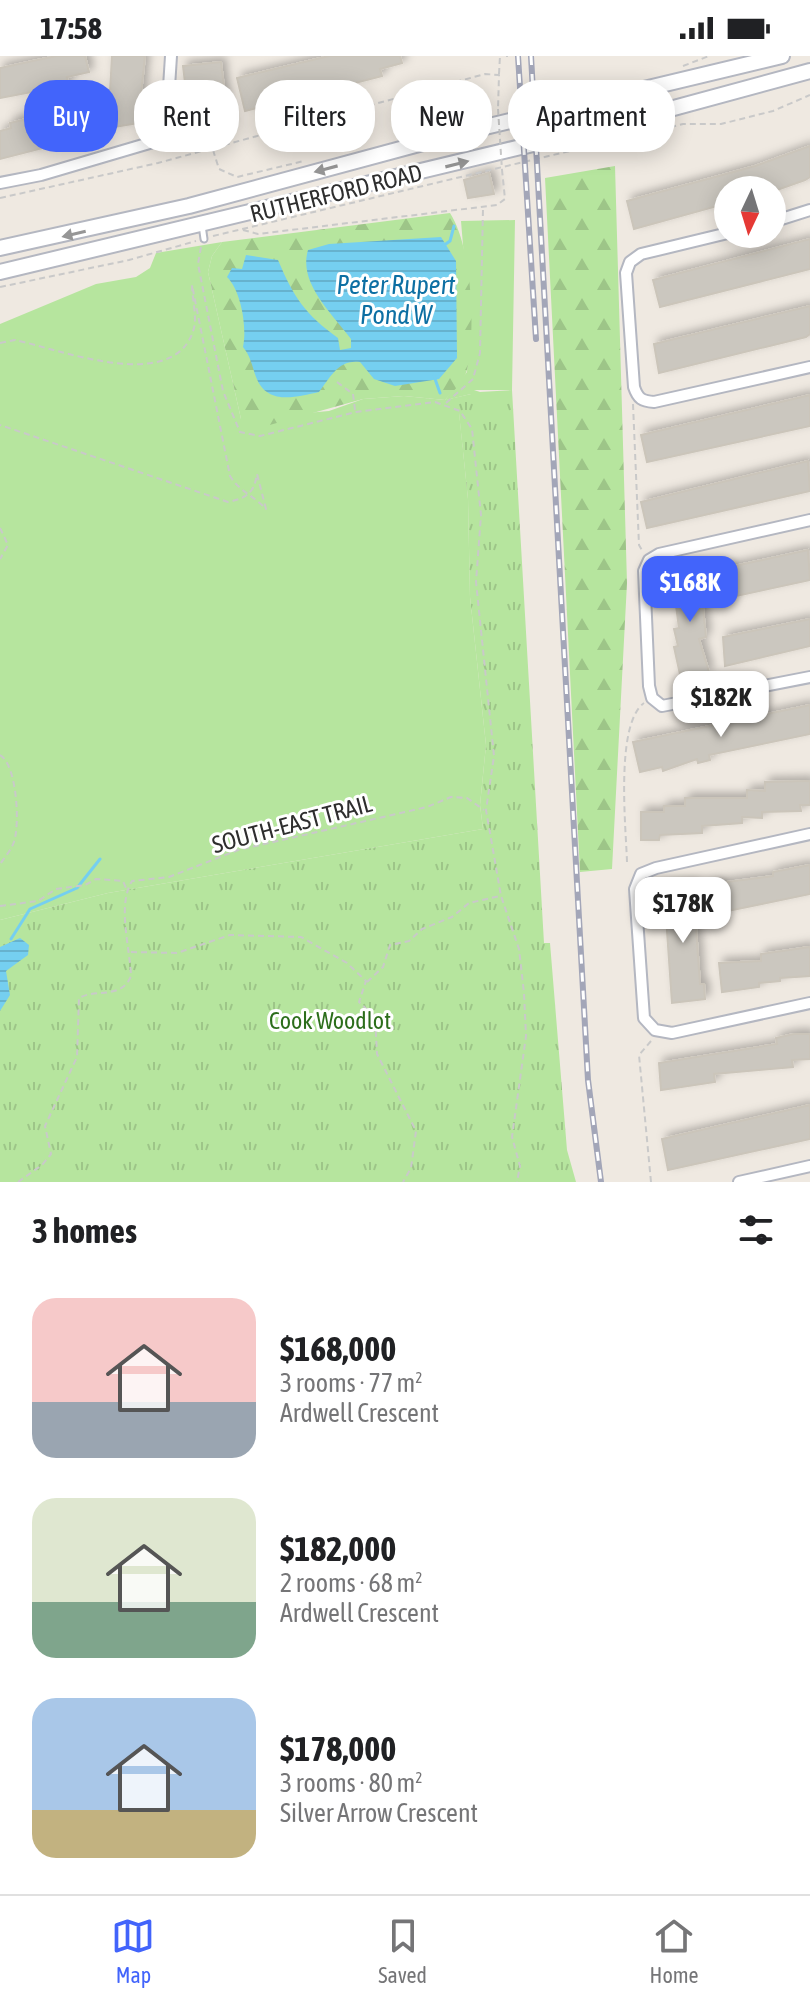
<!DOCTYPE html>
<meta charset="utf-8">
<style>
body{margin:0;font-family:"Asap Condensed",sans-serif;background:#f2f2f2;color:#202124;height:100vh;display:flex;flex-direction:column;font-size:30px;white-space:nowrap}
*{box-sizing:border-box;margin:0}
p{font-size:26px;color:#757577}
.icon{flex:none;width:44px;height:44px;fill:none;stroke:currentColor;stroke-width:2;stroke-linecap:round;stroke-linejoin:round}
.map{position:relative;height:1126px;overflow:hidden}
.sheet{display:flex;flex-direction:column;background:#fff;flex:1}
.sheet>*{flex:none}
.top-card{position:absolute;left:24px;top:24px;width:762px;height:72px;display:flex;gap:16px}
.needle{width:52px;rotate:184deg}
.tools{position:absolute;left:714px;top:120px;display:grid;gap:16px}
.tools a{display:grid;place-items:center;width:72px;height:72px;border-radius:50%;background:#fff;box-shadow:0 4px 20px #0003;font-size:40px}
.price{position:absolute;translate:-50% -68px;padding:0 18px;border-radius:16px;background:#fff;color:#222;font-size:26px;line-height:52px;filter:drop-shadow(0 2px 4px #0008)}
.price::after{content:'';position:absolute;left:50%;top:48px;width:24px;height:18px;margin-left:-12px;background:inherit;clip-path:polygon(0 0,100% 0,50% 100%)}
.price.current{background:#4264fb;color:#fff}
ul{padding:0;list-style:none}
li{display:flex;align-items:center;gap:24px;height:200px;padding:0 32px}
li span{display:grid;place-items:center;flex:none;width:224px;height:160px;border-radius:24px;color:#555}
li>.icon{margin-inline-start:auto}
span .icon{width:96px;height:96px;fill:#fffc;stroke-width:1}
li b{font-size:34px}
h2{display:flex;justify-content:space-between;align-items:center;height:96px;padding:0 32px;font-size:34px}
.pill{padding:0 28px;border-radius:32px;background:#fff;box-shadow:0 4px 20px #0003;font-size:28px;line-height:72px}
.pill.current{background:#4264fb;color:#fff}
.status{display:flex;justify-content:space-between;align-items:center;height:56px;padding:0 40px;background:#fff;direction:ltr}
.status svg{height:22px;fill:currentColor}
.dock{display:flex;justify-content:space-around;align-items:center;height:112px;border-top:2px solid #e0e0e0;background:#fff;font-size:22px;color:#757577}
.dock a{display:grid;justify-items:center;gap:4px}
.dock .current{color:#4264fb}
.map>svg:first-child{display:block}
</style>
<div class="status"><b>17:58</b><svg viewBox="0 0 49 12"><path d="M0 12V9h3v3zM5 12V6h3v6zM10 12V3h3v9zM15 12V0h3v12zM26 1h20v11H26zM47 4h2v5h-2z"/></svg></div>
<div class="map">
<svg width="810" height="1126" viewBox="0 0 810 1126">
<defs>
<pattern id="forest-firs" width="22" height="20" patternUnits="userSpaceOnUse" patternTransform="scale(2)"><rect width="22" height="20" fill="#b6e59e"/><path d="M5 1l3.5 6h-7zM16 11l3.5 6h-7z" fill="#9dc588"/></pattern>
<pattern id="park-tufts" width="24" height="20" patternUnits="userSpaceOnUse" patternTransform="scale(2)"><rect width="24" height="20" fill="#b6e59e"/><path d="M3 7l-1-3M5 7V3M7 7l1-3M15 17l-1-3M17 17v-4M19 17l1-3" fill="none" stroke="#9dc588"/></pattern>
<pattern id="water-rules" width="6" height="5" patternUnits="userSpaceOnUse" patternTransform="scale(2)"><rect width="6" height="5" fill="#75cff0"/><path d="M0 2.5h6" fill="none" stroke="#66b2ce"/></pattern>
<filter id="shadow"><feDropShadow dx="4.5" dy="-4.5" stdDeviation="4" flood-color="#0004"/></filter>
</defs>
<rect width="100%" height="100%" fill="#efe9e1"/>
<path fill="#b6e59e" d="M515,164L512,334H471V338L446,344L459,356L468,443L470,541L486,689L480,749L483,773L108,837L0,864V268L96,228L136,221L150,212L156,197L222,186L212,200L208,216L241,363L329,355L363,343L404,340L445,344L467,316L470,273L461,165Z"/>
<path fill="url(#forest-firs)" d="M615,110L627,527L612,813L580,816L545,122Z
M450,157C472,191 476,274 467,314C464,326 453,335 445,344L404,340L363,343L266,370L250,368L241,363L208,216L212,200L222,186Z"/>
<path fill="url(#park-tufts)" d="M471,333L480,336L512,334L544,887H550L567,1094L576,1126H0V864L108,837L483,773L480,749L486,689L470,541L468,443L459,357L445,344L471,338Z"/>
<path fill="url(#water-rules)" d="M441,181L456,205L457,302L439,323L395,330L374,323L360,306C339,303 331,320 319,336C296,341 267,350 256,321C252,310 251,301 243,291C247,273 242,236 227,221L232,212L242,213L246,199L278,204C294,242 305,258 338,282L340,294L351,292V283C332,257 298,227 308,194L329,188Z
M20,882L29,889L28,899L6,915L10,939L0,955V891Z"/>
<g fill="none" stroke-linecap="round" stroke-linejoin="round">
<path stroke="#75cff0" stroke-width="3" d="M443,190L450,185L454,170
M434,320L440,337
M11,883L30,853L77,832L100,803"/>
</g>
<path fill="#cbc7bf" stroke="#cbc5ba" stroke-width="2" filter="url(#shadow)" d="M56,0H85L89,16L67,21L68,29L0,42V12Z
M112,0H145L141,38L145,66L108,72Z
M329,0H400L402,7L380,13L382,20L245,55L237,22Z
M221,6L229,72L191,77L183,10Z
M95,48L101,77L0,103V75L11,72L10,67L51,57L53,64L77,58L75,52Z
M810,90V121L805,124L777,134H728V147L634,173L627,145L755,110Z
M489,117L494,138L468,142L464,124Z
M810,183V213L660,251L653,224Z
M810,250V278L806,281L659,317L654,288Z
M810,339V370L647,406L641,379Z
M808,405L810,435L647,472L641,446Z
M808,494L810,524L722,543L716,514Z
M699,513L706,581L699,583L709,616L681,623L674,591L678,590L674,573L679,572L672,520Z
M810,563V590L725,610L723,581Z
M810,649V678L709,699L710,704L698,707L697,703L663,715L662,711L640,716L633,686Z
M810,725V749H800L801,755L762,756V762L742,761V767L702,770V777L660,779L659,784H641V756H664V750H685V742H747V734L765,735V726Z
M810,809V838L713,858L711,828L773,820V816Z
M693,829L700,928H704L705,943L672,947L664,832Z
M810,891V920L780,922V925L759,927V931L722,936L719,907L761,905V898Z
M794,978H810V1003L792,1004L793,1011L714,1018L715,1026L661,1034L659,1007L777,988L776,982Z
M810,1049V1083L668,1114L662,1083Z"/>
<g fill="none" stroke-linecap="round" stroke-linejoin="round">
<g stroke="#b4b7c1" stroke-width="9">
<path id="service" d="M202,169L204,183"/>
</g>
<g stroke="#b4b7c1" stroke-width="14">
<path id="minor" d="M0,127L41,119L153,86L166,78L171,0
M772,166L810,154
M728,177L641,198L630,206L626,217L634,331C638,343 642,345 654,346L810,311
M810,464L659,498L649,504L644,515L649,630L652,642L662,650L810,621
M810,778L656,812L641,818L635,833L644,962L655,974L672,977L810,947
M739,1126L810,1110"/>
</g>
<g stroke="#b4b7c1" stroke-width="18">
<path id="secondary" d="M0,192L189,150L460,77L782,0
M0,216L600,72L810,15"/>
</g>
<path stroke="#c9c9c9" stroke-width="2" stroke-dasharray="6 4" stroke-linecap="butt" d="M507,0V1
M683,10L709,0
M499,18L500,0
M213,94L219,113L237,121L304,105
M0,142L158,107L485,18L499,19L498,53
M243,174L258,178L497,149L505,143L502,114
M213,180L683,68H721L773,55L810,39
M201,191L198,208L223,335L240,376L260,380L356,356L435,346L460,355L472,373L481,459L476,526L494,700L486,754L501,840L519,893L524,937L526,980L512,1081L520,1110L517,1126
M0,231L129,204L196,185
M0,287L15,284C59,293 176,340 194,272C197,260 192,241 192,229L230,420C239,435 254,440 266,453L257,418C254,437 247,442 228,446L0,369
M337,326L353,338L355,354
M446,347L473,323L480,297L483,152
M633,348L639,489L643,496
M0,472L8,489L0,503
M0,699C17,709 20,768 14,786C11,794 5,801 0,808
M627,806C626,772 615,668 644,647
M0,850L38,845L56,833L85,829L96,823L123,825L126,832
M131,896L177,897L230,879L301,881L347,907L366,925L359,946L375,961L377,998L416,1075L411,1112L403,1126
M367,926L383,911L390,889L409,885L422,873L452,861L469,847L500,840
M651,985L639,999L651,1126
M18,1126L42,1109L51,1098L45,1070L77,1001L79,942C97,932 121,944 131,920C130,892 117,849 132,825L169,821L238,794L427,751L451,741L467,742L484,754"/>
<use href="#service" stroke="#fff" stroke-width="5"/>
<use href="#minor" stroke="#fff" stroke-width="10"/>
<use href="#secondary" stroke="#fff" stroke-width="14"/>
<g stroke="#a3a6b8" stroke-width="6">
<path id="rail" d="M518,0L536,283
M531,0L588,1024L601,1126"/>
</g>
<use href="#rail" stroke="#fff" stroke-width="3" stroke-dasharray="9" stroke-linecap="butt"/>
<path stroke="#c9c9c9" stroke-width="2" stroke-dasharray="6 4" stroke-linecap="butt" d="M498,53L502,114"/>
</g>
<defs><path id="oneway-solid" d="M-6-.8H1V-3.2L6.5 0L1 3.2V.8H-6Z" transform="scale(2)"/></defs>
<g fill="#969696">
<use href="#oneway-solid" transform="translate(457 108) rotate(-14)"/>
<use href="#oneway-solid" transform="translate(326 113) rotate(165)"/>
<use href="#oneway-solid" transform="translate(74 178) rotate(167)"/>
</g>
<g text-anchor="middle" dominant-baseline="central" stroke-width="6" stroke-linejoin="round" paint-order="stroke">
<g font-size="24" fill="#2e2e2e" stroke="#fff">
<text transform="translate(336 137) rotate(-14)">RUTHERFORD ROAD</text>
<text transform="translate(292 768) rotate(-15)">SOUTH-EAST TRAIL</text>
</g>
<g font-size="24" fill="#2c6e1b" stroke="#fff">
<text x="330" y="964">Cook Woodlot</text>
</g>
<g font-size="26" font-style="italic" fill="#0d6fa3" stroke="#fff">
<text x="396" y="229">Peter Rupert<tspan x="396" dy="30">Pond W</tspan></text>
</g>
</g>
</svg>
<div class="tools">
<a><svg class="needle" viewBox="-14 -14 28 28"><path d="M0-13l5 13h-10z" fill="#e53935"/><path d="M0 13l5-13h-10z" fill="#757577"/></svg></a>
</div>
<b class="price current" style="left:690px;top:568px">$168K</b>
<b class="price" style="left:721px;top:683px">$182K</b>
<b class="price" style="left:683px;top:889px">$178K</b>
<div class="top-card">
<a class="pill current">Buy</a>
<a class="pill">Rent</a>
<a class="pill">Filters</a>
<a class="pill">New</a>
<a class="pill">Apartment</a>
</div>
</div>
<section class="sheet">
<h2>3 homes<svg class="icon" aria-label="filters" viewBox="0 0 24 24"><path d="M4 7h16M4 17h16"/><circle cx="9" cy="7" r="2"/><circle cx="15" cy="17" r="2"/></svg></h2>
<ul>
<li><span style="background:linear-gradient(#f6c9c9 65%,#9aa5b1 0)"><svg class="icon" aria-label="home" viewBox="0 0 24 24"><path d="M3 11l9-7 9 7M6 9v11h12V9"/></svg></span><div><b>$168,000</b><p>3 rooms · 77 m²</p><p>Ardwell Crescent</p></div></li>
<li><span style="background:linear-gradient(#dfe7d0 65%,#7fa58c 0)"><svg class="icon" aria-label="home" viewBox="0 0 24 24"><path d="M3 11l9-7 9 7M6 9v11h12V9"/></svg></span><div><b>$182,000</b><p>2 rooms · 68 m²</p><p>Ardwell Crescent</p></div></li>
<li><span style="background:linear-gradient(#a9c7e8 70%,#c2b280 0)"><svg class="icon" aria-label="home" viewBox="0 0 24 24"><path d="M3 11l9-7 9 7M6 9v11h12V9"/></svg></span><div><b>$178,000</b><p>3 rooms · 80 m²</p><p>Silver Arrow Crescent</p></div></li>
</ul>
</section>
<nav class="dock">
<a class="current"><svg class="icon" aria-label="map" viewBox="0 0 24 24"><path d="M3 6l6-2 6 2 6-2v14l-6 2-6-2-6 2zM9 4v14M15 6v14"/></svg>Map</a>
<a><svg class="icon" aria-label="saved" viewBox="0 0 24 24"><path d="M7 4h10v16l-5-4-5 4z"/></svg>Saved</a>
<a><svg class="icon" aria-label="home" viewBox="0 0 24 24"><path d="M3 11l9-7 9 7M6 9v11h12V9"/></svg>Home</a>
</nav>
